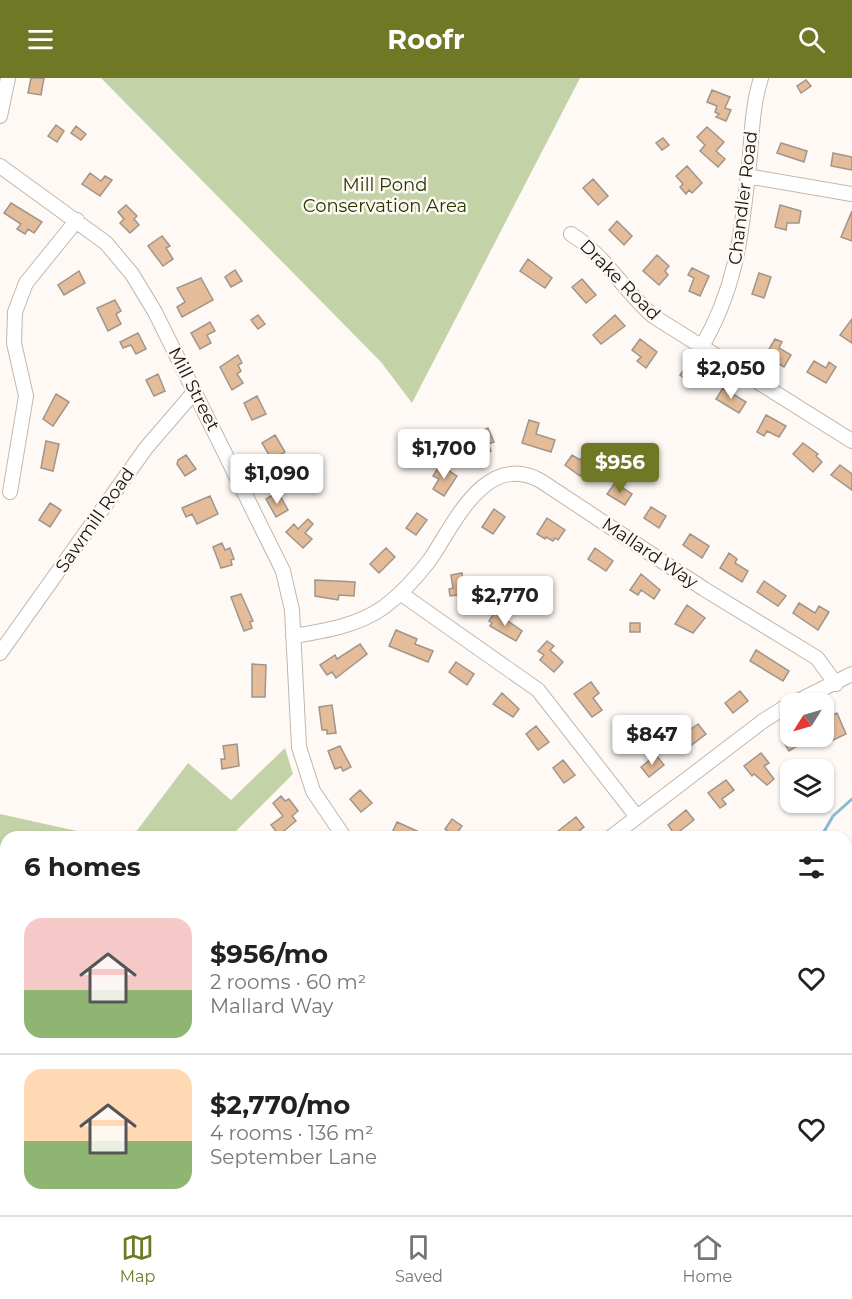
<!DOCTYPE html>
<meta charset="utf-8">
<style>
body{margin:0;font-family:Montserrat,sans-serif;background:#f6f6f6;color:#222;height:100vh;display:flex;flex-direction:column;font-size:22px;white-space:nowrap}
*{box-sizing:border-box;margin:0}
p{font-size:20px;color:#767676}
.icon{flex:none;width:33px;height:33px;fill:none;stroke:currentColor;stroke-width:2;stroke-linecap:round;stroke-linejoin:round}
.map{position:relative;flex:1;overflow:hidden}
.panel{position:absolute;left:0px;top:753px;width:852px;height:384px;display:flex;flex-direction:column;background:#fff;border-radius:18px 18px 0 0;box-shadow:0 2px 4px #0004}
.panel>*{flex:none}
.needle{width:39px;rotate:233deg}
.tools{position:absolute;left:780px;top:615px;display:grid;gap:12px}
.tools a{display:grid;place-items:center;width:54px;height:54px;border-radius:12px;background:#fff;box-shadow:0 2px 4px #0004;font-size:30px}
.price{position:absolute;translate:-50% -51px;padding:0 14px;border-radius:6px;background:#fff;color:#222;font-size:20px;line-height:39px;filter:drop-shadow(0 2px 3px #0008)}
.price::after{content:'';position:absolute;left:50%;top:36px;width:18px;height:14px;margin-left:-9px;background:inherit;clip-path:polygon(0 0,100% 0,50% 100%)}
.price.active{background:#6f7925;color:#fff}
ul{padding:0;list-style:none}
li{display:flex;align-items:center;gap:18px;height:150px;padding:0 24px}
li+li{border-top:2px solid #e0e0e0}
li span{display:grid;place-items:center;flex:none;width:168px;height:120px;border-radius:18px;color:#555}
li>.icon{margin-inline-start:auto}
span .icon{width:72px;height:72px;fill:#fffc;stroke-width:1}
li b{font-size:26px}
h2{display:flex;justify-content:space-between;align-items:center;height:72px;padding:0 24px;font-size:26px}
header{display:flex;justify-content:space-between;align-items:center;height:78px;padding:0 24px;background:#6f7925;color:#fff;font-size:27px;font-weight:700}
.menu{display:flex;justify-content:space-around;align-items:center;height:84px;border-top:2px solid #e0e0e0;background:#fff;font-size:16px;color:#767676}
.menu a{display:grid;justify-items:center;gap:3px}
.menu .active{color:#6f7925}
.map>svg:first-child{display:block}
</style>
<header><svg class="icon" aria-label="menu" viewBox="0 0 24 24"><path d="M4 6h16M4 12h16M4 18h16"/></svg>Roofr<svg class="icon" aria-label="search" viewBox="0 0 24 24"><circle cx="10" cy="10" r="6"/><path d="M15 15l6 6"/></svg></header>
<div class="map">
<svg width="852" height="1137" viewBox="0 0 852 1137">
<rect width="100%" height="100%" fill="#fef9f5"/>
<path fill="#c4d2a7" d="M101,0H580L412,325L381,284Z
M285,670L293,696L230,759H132L188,685L231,722Z
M0,736L104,759H6V1131H202L199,1137H0Z"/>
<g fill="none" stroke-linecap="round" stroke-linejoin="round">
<path stroke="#8ab9d6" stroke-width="3" d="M821,759L833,738L852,721
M0,876L6,878"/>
</g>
<path fill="#e4bc99" stroke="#a0958b" stroke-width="1.5" d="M31,0H44L41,17L28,15Z
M806,2L811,8L801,15L797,8Z
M712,12L730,19L725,30L731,32L726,43L716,39L719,36L715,34L717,28L707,24Z
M56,47L64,53L57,64L48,58Z
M76,48L86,56L81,62L71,55Z
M707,49L724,64L716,73L725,81L718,89L700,73L705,67L697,59Z
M663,60L669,67L662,72L656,65Z
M781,65L807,73L804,84L777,75Z
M833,75L852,79V92L831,88Z
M687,88L702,105L692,115L689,112L686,116L680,109L683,106L676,98Z
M90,95L101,103L105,98L112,102L100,118L82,106Z
M593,101L608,118L598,127L583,110Z
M11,125L42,144L34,155L28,151L25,156L17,151L21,146L4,135Z
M126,127L137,138L134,141L139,147L130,155L120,145L124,141L118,134Z
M780,127L801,133L799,145H787L786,152L775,149Z
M852,133V163L841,159Z
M617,143L632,158L624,167L609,152Z
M162,158L170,168L166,170L173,181L163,188L148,168Z
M657,177L669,188L665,193L668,197L659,207L643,193Z
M528,181L552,200L545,210L520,193Z
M692,190L709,198L700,218L689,213L694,200L688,197Z
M235,192L242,203L231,209L225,199Z
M79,193L85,205L64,217L58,207Z
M759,195L771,199L764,220L752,216Z
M201,200L213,222L182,239L177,229L185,224L177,210Z
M582,201L596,217L586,225L572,209Z
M115,222L121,233L116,236L121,246L108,253L97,230Z
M258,237L265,246L258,251L251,242Z
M615,237L625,248L601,266L593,257Z
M852,241V265L840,257Z
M210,244L215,253L207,257L211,265L200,271L191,255Z
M138,255L146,271L136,276L131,267L123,270L120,264Z
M640,261L657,274L646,290L637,283L641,279L632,272Z
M775,261L782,264L779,270L791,277L784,289L765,278Z
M238,277L242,285L238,287L241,293L237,296L243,305L232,312L220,289Z
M814,283L826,290L829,284L836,289L826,305L807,294Z
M687,287L704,299L697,309L680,297Z
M158,296L165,313L154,318L146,302Z
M723,310L746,324L739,335L716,321Z
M56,316L69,324L53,348L43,341Z
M257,318L266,336L252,342L244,325Z
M766,337L786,348L779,359L767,353L764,358L757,354Z
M529,342L539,345L536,356L555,362L551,374L522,365Z
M488,350L494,364L488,366L491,373L471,380L467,368L474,365L472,360L479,357L478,354Z
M275,357L285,374L272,382L262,365Z
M46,363L59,366L53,393L41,390Z
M803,365L818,376L816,378L822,384L813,394L793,376Z
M585,376L592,381L580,398L565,387L572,377L580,382Z
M186,377L196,391L185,398L177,386L178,382Z
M440,387L457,398L444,418L433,411L439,401L433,398Z
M840,387L852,396V412L831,397Z
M615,405L632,416L625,427L607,416Z
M278,414L288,432L276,439L266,421Z
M210,418L218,436L197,446L192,436L186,439L182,430Z
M50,425L61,432L50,449L39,442Z
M651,429L666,438L659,450L644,440Z
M494,431L505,439L493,456L482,449Z
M417,435L427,442L416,457L406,450Z
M547,440L565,452L558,462L555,460L553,463L546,459L545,461L537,456Z
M308,441L313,446L305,455L312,461L303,470L286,454L294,446L298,451Z
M690,456L709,468L702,480L683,467Z
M222,465L225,472L230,470L234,481L231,482L232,487L221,490L213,469Z
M386,470L395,479L379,495L370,486Z
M595,470L613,483L606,493L588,481Z
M729,475L737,481L735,485L748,493L742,504L720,490Z
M462,495L464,516L450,518L449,511L453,510L451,497Z
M641,496L660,512L654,521L641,512L638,517L630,512Z
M315,502L355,504L354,518L339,517L338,522L315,518Z
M764,503L786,518L778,528L757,514Z
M241,516L253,543L250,544L252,550L244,553L231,519Z
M799,525L815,535L819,528L829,534L818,552L793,535Z
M687,527L705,540L693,555L675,546Z
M495,534L522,553L516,563L490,548L492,545L489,543Z
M630,545H640V554H630Z
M396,552L417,561L415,566L433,573L428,584L389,568Z
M547,563L554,568L550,572L563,584L554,594L540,582L544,577L538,573Z
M360,566L367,576L336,600L332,594L327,597L320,587L335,577L337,581Z
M756,572L789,593L783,603L750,583Z
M456,584L474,596L467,607L449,594Z
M252,586L266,587L265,619H252Z
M591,604L599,615L593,620L602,632L592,639L574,616Z
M740,613L748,623L733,635L725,625Z
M502,615L519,631L513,639L493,626Z
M332,627L336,655L327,656V652H322L319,629Z
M837,635L846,656L827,665L824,658V641Z
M698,646L706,656L689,669L680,659Z
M536,648L549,664L538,672L526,656Z
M790,658H813L789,673L783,663Z
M237,666L239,688L222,691L221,681H225L223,668Z
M340,668L351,689L343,693L341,689L335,691L328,673Z
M761,675L769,685L764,688L774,701L767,707L754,696L752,698L744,688Z
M656,677L664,687L649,699L641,689Z
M563,682L575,697L564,705L553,690Z
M726,702L734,712L722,721L726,726L720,730L708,715Z
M360,712L372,725L361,734L350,721Z
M281,718L285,723L289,721L298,733L292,738L296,743L279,757L271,747L283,738L273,725Z
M686,732L694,742L675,757L668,747Z
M576,739L584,749L571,759H560L557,754Z
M452,741L462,748L455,758L445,751Z
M397,744L430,759H390Z"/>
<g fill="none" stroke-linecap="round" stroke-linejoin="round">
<g stroke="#c3b7ad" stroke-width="16">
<path id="minor" d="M0,38L8,0
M0,88L106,165L132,196L155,234L283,493L292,532L299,669L313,713L344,759
M747,98L852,116
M571,156C605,177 623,212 653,238L852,363
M701,270C739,205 742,150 750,77C752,51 753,25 761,0
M10,414L26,318L14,265L15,234L26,205L77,142
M400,515L538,612L637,739
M293,558C325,553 357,548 384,529C401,516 416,500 429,483C454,447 485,372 541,403L704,511L817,580L836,606
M0,575L146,370L195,313
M792,626L852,596
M611,759L763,643L790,626
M846,895L852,894
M362,1131L386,1137
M837,1131L852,1136
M301,1137L312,1131
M562,1137L564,1131
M780,1137L782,1131"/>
</g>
<use href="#minor" stroke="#fff" stroke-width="14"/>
</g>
<g text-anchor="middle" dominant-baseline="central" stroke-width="5" stroke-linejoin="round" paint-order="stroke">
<g font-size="18" fill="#2a3600" stroke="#fef9f5">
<text x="385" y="107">Mill Pond<tspan x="385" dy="21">Conservation Area</tspan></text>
</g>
<g font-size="18" fill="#191511" stroke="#fef9f5">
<text transform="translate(743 120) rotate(-83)">Chandler Road</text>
<text transform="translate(620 202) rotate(45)">Drake Road</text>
<text transform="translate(194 311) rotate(63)">Mill Street</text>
<text transform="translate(95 442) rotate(-55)">Sawmill Road</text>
<text transform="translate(650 475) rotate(34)">Mallard Way</text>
</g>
</g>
</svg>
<div class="tools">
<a><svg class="needle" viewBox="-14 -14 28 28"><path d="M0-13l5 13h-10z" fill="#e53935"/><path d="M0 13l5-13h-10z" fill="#767676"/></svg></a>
<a><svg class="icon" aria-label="layers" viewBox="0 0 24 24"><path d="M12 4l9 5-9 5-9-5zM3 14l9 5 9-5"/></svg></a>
</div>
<b class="price" style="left:731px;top:322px">$2,050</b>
<b class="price" style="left:444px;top:402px">$1,700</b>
<b class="price active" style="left:620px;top:416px">$956</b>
<b class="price" style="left:277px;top:427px">$1,090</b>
<b class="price" style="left:505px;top:549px">$2,770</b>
<b class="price" style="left:652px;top:688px">$847</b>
<section class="panel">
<h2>6 homes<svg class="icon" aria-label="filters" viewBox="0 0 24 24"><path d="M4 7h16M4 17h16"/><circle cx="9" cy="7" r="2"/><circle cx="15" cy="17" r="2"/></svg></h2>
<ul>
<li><span style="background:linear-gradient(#f6c9c9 60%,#8fb573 0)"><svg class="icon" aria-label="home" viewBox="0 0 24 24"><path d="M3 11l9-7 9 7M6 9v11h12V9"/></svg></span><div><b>$956/mo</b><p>2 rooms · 60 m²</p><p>Mallard Way</p></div><svg class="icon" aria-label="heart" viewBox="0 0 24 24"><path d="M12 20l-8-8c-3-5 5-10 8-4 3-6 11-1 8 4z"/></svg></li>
<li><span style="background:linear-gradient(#ffd9b3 60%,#8fb573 0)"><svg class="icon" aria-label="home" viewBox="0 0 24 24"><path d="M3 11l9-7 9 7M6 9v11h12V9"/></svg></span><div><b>$2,770/mo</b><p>4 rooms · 136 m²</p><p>September Lane</p></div><svg class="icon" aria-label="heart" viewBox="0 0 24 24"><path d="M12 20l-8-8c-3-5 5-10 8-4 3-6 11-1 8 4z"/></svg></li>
</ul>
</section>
</div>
<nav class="menu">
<a class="active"><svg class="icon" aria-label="map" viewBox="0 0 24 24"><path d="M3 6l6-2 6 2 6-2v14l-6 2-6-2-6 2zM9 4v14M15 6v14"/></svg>Map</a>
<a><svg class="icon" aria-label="saved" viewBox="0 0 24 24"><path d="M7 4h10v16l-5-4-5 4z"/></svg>Saved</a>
<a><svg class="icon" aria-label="home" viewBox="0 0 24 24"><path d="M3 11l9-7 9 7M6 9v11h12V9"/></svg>Home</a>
</nav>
